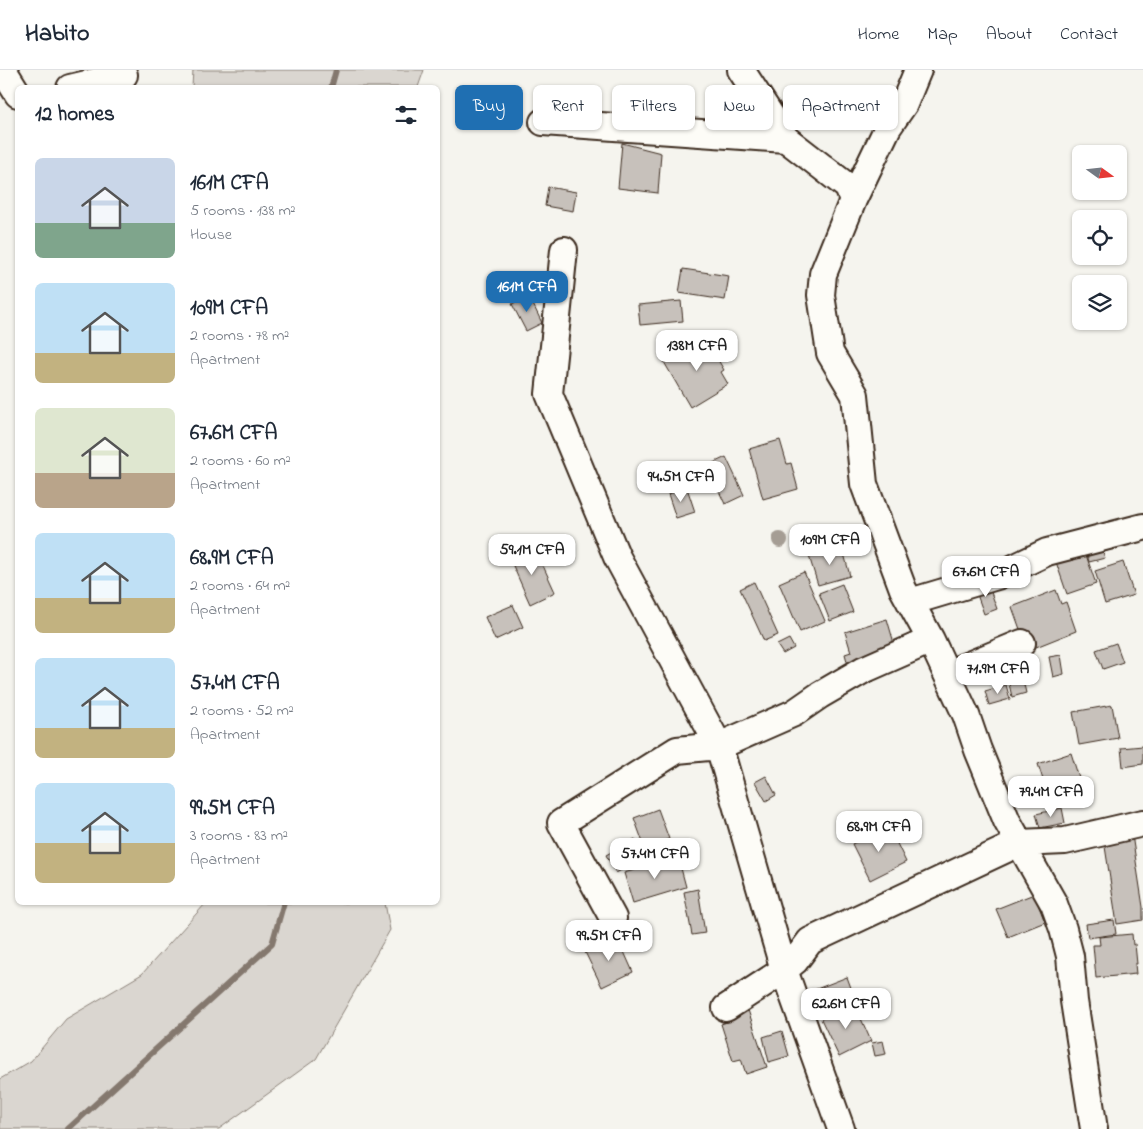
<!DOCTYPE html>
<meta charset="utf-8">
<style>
body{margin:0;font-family:"Indie Flower",sans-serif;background:#f2f2f3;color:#1f2937;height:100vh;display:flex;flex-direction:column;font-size:19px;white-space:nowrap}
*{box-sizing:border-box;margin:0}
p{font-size:16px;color:#747a83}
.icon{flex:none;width:28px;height:28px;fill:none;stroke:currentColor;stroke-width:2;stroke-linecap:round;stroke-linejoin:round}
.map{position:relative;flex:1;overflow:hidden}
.drawer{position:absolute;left:15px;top:15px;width:425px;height:820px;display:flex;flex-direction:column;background:#fff;border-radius:8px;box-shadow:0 1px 4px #0004}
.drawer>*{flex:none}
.top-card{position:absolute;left:455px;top:15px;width:475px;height:45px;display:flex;gap:10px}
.needle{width:32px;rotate:105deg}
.tools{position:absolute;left:1072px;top:75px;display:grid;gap:10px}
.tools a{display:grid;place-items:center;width:55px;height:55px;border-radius:8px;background:#fff;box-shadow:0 1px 4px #0004;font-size:25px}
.price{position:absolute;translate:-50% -42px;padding:0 11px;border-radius:10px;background:#fff;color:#222;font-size:16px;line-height:32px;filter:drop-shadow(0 1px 2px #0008)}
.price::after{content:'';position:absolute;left:50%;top:30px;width:15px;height:11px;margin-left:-8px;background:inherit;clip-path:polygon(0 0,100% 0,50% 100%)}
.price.current{background:#1f6fb2;color:#fff}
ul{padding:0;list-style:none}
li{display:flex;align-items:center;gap:15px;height:125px;padding:0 20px}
li span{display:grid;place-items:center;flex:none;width:140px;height:100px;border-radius:8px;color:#555}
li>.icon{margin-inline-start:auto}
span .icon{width:60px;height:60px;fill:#fffc;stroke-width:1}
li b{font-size:21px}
h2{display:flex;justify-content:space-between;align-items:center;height:60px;padding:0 20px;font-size:21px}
.chip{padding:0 18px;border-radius:8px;background:#fff;box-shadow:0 1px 4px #0004;font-size:18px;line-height:45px}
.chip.current{background:#1f6fb2;color:#fff}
header{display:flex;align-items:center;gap:30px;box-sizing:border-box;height:70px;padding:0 25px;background:#fff;border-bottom:1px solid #e0e1e3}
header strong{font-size:24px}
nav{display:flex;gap:28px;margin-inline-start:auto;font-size:18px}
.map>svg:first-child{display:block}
</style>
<header>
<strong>Habito</strong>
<nav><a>Home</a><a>Map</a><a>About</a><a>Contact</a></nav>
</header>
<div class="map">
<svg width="1143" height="1059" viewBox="0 0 1143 1059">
<rect width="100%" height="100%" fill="#f5f4ee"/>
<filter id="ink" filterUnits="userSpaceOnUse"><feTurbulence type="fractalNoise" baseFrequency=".02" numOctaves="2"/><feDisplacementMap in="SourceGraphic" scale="10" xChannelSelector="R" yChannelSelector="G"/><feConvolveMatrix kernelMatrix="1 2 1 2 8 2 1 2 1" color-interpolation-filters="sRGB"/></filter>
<g filter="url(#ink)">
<path fill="#dad6d0" stroke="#8a8077" d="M193,0H424L418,17H192Z
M206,833H385L390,860L316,989L219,1059H0V1009L31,991L66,949L142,904Z"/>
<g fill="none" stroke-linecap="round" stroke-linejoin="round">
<path stroke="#84786e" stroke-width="6" d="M331,18L336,0
M68,1059L272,874L284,832"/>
</g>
<path fill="#c7c1bb" stroke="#3b2a1e" d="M622,73L661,83L658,123L618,118Z
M548,117L576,122L573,141L545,136Z
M683,199L729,206L725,230L679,223Z
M529,226L542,253L526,261L512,234Z
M681,231L683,251L640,255L638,235Z
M705,268L724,300L721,302L728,314L690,337L664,292Z
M780,370L787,394L791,393L798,419L763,429L749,379Z
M726,387L744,425L725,434L707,396Z
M687,418L695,442L676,448L668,424Z
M1114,468L1117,478L1103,482L1105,488L1089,492L1085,477Z
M842,476L850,506L818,515L809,486Z
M535,478L555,522L530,534L510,489Z
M1085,482L1096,514L1067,524L1056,492Z
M1123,492L1134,525L1105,534L1095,501Z
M804,502L825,551L800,562L779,513Z
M987,511L997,539L984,544L974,516Z
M754,512L778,565L764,571L740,519Z
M842,514L853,542L830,551L819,523Z
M1056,520L1061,534L1066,532L1076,561L1031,579L1021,562L1012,537Z
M513,535L523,557L495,570L485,547Z
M887,549L896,580L848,595L845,584L851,582L845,562Z
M789,569L794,578L783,584L777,575Z
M1116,573L1123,592L1103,599L1096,580Z
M1061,585L1064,604L1053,607L1049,587Z
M1021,602L1026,623L1012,627L1007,605Z
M1006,615L1010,629L989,635L985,621Z
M1112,635L1118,668L1079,675L1073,642Z
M1143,676V694L1123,697L1121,678Z
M1071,683L1084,724L1051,735L1038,694Z
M766,706L776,725L766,731L755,712Z
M1062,738L1065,753L1040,758L1036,744Z
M658,739L669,769L645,778L634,748Z
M888,755L906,792L870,810L852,774Z
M1132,765L1143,837V850L1117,854L1104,770Z
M635,769L645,787L616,803L606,785Z
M678,787L686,817L633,833L624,803Z
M698,819L705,863L692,865L684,822Z
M1034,824L1045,852L1008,867L996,839Z
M1114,850L1116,864L1088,868L1086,854Z
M1132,864L1133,875L1135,874L1137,894H1135L1136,904L1096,908L1093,875H1100L1099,867Z
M617,866L633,902L602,917L585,882Z
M847,907L854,926L821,939L814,920Z
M854,933L871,971L839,987L821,949Z
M748,940L767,997L746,1004L741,989L733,991L721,954L733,950L732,946Z
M782,961L789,986L769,992L763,967Z
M883,971L886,984L875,986L872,973Z"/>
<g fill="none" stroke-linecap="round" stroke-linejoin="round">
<g stroke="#3b2a1e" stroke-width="30">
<path id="street" d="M3,0L18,24
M741,0L786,69L848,117L853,130
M918,0L904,34L888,57L853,130L823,204L821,225L830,283L855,325L864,414L903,519L931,570L966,645L978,680L1007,751L1054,834L1063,859L1070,886L1074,931L1094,1059
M70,18L124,5
M543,52L786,69
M564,180L549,324L617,487L719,676L784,900L841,1059
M910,532L997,506L1047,482L1143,457
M947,604L1022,573
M613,848L561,753L677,680L719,676L794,643L820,625L863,600L931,570
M726,938L784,900L795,891L810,871L1019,773L1065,771L1143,753"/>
</g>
<use href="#street" stroke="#fdfcf7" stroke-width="26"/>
</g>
<circle fill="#a59d94" cx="780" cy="470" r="8"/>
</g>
</svg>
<div class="tools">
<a><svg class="needle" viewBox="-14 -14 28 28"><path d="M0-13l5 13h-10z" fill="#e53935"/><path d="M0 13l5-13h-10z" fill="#747a83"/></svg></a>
<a><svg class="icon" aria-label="locate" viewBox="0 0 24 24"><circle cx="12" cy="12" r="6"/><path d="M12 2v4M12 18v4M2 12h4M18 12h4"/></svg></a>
<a><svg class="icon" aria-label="layers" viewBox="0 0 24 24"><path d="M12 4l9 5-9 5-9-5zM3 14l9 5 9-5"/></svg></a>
</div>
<b class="price current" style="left:527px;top:243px">161M CFA</b>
<b class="price" style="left:697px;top:302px">138M CFA</b>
<b class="price" style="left:681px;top:433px">94.5M CFA</b>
<b class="price" style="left:830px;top:496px">109M CFA</b>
<b class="price" style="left:532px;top:506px">59.1M CFA</b>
<b class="price" style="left:986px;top:528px">67.6M CFA</b>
<b class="price" style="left:998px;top:625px">71.9M CFA</b>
<b class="price" style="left:1051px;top:748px">79.4M CFA</b>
<b class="price" style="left:879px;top:783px">68.9M CFA</b>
<b class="price" style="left:655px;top:810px">57.4M CFA</b>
<b class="price" style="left:609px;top:892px">99.5M CFA</b>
<b class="price" style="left:846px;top:960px">62.6M CFA</b>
<div class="top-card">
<a class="chip current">Buy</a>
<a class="chip">Rent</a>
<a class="chip">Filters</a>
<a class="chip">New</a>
<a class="chip">Apartment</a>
</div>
<section class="drawer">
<h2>12 homes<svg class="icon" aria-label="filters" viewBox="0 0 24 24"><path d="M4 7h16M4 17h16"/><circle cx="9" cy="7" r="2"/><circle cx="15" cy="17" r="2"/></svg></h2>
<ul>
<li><span style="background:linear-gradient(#c9d6e8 65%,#7fa58c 0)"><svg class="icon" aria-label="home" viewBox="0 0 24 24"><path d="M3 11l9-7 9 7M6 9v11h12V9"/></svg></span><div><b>161M CFA</b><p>5 rooms · 138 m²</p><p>House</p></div></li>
<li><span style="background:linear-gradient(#bfe0f5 70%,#c2b280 0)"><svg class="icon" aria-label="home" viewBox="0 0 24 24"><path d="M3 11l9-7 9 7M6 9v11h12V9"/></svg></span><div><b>109M CFA</b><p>2 rooms · 78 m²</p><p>Apartment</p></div></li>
<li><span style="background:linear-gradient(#dfe7d0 65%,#b9a48a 0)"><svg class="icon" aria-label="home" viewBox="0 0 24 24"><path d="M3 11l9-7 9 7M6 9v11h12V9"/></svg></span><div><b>67.6M CFA</b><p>2 rooms · 60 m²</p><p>Apartment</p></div></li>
<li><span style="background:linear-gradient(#bfe0f5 65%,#c2b280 0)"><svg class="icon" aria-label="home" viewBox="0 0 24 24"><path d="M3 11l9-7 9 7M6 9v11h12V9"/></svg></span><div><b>68.9M CFA</b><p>2 rooms · 64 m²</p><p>Apartment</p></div></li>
<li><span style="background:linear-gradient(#bfe0f5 70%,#c2b280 0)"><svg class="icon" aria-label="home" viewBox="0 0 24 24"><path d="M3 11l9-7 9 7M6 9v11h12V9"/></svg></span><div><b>57.4M CFA</b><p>2 rooms · 52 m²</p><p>Apartment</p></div></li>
<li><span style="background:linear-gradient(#bfe0f5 60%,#c2b280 0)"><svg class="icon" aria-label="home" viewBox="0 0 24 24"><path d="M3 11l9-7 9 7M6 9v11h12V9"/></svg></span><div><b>99.5M CFA</b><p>3 rooms · 83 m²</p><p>Apartment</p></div></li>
</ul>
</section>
</div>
